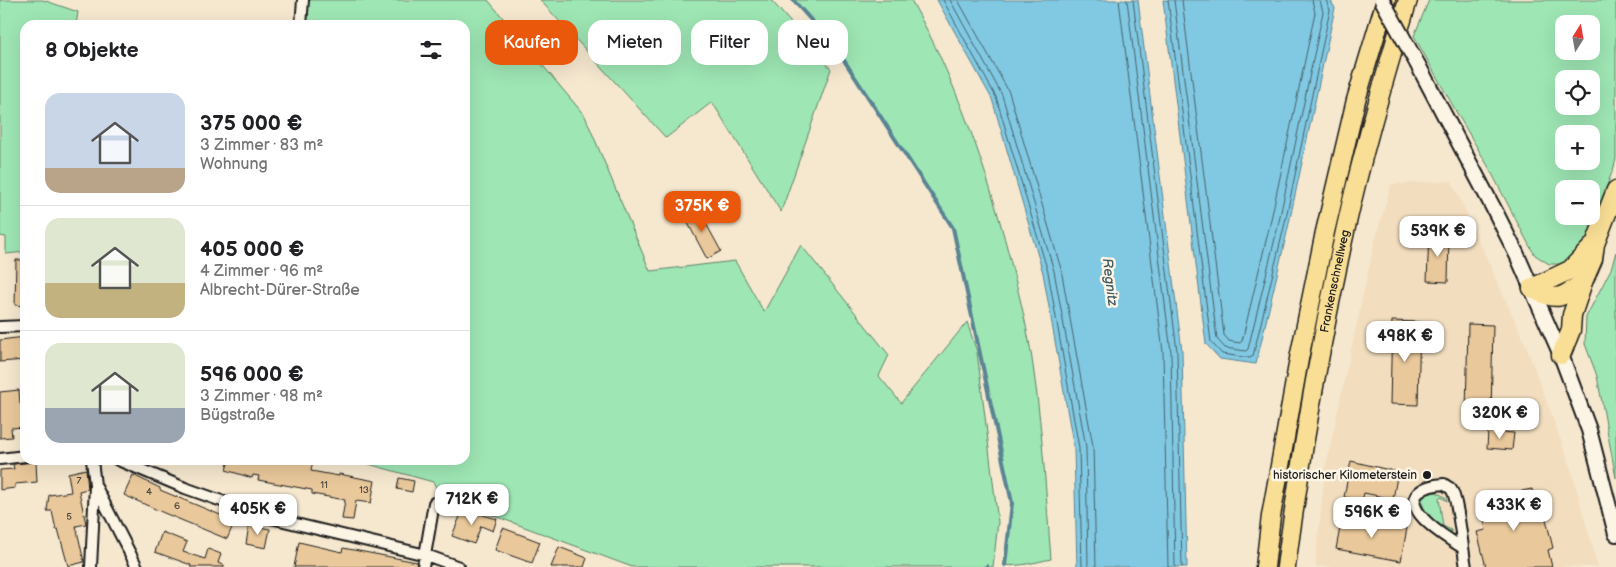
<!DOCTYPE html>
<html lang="de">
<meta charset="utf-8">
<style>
body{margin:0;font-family:"Balsamiq Sans",sans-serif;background:#f6f6f6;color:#202124;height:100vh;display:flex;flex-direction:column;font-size:19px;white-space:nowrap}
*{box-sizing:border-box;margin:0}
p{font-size:16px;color:#757577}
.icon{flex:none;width:28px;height:28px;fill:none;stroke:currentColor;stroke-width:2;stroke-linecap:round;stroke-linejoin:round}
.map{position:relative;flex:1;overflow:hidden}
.drawer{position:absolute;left:20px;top:20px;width:450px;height:445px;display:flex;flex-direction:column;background:#fff;border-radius:15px;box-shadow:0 5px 20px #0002}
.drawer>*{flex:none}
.hud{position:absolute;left:485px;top:20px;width:475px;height:45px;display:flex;gap:10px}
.needle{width:32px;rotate:11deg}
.buttons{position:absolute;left:1555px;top:15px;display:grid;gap:10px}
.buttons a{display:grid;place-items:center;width:45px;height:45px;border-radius:10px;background:#fff;box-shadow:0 5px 20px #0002;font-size:25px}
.price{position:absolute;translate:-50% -42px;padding:0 11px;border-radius:10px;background:#fff;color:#222;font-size:16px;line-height:32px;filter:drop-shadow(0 1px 2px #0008)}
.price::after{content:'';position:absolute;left:50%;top:30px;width:15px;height:11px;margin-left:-8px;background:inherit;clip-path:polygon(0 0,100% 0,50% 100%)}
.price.current{background:#ea580c;color:#fff}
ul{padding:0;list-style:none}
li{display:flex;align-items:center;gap:15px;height:125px;padding:0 25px}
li+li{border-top:1px solid #e0e0e0}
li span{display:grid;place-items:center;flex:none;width:140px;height:100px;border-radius:15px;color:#555}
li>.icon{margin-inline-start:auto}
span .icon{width:60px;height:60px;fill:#fffc;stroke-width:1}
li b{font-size:21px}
h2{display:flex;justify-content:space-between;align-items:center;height:60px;padding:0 25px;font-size:21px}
.tag{padding:0 18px;border-radius:15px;background:#fff;box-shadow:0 5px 20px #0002;font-size:18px;line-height:45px}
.tag.current{background:#ea580c;color:#fff}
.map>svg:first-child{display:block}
</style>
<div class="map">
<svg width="1616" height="567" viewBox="0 0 1616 567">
<rect width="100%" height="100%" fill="#f6e8cf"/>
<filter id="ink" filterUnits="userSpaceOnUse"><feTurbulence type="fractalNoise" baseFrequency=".02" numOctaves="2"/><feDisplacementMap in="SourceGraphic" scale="10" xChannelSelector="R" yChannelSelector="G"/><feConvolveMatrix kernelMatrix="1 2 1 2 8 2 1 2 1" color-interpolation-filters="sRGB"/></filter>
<g filter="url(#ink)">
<path fill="#f2debf" d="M1452,181L1526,345L1570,465L1598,567H1315L1325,469L1374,244L1391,184Z"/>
<path fill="#9ee6b4" stroke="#5d8168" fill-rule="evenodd" d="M0,0H43L78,12L76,25H25V252L6,254V237L0,236Z
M303,0H488L585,116L650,271L735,261L764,312L801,245L889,355L879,376L901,403L967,322L977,352L998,522L993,567H632L441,496L433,482L354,460H465V25H302Z
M540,0H771L831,69L781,212L712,102L666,138Z
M793,0H911C956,80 986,167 1009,255C1019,294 1029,333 1034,373C1043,435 1046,497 1051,559C1037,562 1018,567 1005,565L1012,503L953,228L836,48Z
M1429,0H1616V159L1614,167L1587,238L1566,261L1559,264H1549L1535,255L1529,245L1488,166L1458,115L1414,36ZM1564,24H1591V51H1564ZM1564,79H1591V106H1564ZM1564,134H1591V161H1564ZM1564,189H1591V216H1564Z
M1616,252V478L1597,376L1585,344L1586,317L1611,269Z
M1436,492L1445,497L1447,501L1441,497L1439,499L1443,526L1451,530V534C1440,526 1402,497 1436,492Z"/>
<path fill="#81c9e2" stroke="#598493" d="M937,0H1138L1182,351L1187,567H1077L1074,449L1043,273L992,99Z
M1163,0H1330L1335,8L1288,228L1256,364L1220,359L1206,344Z"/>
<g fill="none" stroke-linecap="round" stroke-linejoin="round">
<path stroke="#44616b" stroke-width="1" d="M943,0L996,97L1048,272L1079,448L1082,567
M950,0L1002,95L1054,271L1086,447L1088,567
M958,0L1009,92L1061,269L1093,446L1096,567
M1119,0L1163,352L1168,567
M1127,0L1171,352L1175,567
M1133,0L1177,351L1182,567
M1168,0L1211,342L1222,354L1250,358L1253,356L1284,227L1330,10L1326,0
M1174,0L1217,339L1225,348L1246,351L1248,349L1278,226L1323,12L1320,0
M1182,0L1224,335L1229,341L1240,343L1242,341L1270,224L1315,13L1312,0"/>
<path stroke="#598493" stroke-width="4" d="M793,0L836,48L953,228L1012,503L1005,565
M986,567L987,566"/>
</g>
<path fill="#e9c89b" stroke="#1c1c1c" d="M697,207L721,251L707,259L683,214Z
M1429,234L1449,235L1448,282L1427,281Z
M16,260H25V306L15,305Z
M1392,321L1420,322L1418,405L1390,404Z
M1468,324L1493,325L1491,413L1466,412Z
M25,337V360L0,362V340Z
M19,390L20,404H25V427L11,428L12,437L0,438V392Z
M1488,431L1514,433L1512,450L1487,448Z
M229,460H284L301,463V460H313L311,471L339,476V474L375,481L371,503L356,501L353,520L342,519L345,500L312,494V490L258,480L259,476L253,475L252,478L226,470Z
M1351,461L1398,472L1393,499L1364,493L1362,501L1344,497Z
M36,462L37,482L15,484V488L0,490V470L14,469L13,464Z
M86,469L88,489L79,491L86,524L76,526L84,562L68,566L58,529L56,530L52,511H47L49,495L71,492L68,473Z
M133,475L160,488V490L235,521L227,539L164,513L124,495Z
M399,478L414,481L412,492L397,489Z
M1532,489L1537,517L1545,515L1553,548L1548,550L1552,567H1486L1477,532L1486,530L1480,499Z
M463,509L497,519L493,531L481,526L474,544L452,536Z
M1342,517L1407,528L1401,561L1336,549Z
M249,525L270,529L266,548L246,544Z
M503,528L540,542L532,563L495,550Z
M162,532L187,542L183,552L205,559L208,549L221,554L218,563L224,565V567H190L191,565L155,552Z
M299,542L342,552L343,548L417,562L416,567H294Z
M559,547L587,558L584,567H551Z"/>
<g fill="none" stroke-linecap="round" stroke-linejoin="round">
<g stroke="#1c1c1c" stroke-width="14">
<path id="street" d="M301,25L303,0
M0,327L25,326
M0,459L25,456
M92,460L95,485L137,567
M118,460L185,488L267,517L426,555L459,567
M1463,548C1450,540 1401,511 1418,493C1426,486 1434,485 1444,484C1446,486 1449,487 1451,489C1458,497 1463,553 1466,567
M91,567L95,486
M423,567L434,503"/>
</g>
<g stroke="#1c1c1c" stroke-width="18">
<path id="secondary" d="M1418,65L1496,213L1517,255L1561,355L1589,430L1616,534"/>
</g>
<g stroke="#1c1c1c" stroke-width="21">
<g id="highway">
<path d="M1532,288L1570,270L1594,245"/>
<path d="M1532,288C1558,302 1560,299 1583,282"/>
<path d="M1561,355L1571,330L1572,315L1583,282L1593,259L1595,244L1616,190"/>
<path d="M1265,567L1271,516L1299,359L1325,232L1356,100L1386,0"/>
<path id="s1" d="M1286,567C1301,453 1321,339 1346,227C1363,150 1385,75 1408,0"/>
</g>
</g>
<use href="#street" stroke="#fcf5e5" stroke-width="10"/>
<use href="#secondary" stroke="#fcf5e5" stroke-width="14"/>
<use href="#highway" stroke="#f9df96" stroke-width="18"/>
<g stroke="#1c1c1c" stroke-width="18" stroke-linecap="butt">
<path id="secondary-bridge" d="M1382,0L1418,65"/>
</g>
<use href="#secondary-bridge" stroke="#fcf5e5" stroke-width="14"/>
</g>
</g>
<circle fill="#1c1c1c" stroke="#fcf5e5" stroke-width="2" cx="1427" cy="475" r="5"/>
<g text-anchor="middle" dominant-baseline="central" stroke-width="5" stroke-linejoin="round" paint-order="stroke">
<g font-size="10" fill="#4f473c">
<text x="79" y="481">7</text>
<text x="324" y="485">11</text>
<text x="364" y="490">13</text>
<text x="149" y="492">4</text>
<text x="177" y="506">6</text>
<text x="69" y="517">5</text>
</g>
<g font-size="12" fill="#1c1c1c" stroke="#fcf5e5">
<text stroke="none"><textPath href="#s1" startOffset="290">Frankenschnellweg</textPath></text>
</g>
<g font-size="12" fill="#1c1c1c" stroke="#fcf5e5" text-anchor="end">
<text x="1417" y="475">historischer Kilometerstein</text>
</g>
<g font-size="14" font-style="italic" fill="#3f5961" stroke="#fcf5e5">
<text transform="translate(1110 282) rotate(83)">Regnitz</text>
</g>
</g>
</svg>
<div class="buttons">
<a><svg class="needle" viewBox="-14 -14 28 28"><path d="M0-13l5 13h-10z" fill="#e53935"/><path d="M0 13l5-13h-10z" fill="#757577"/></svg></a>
<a><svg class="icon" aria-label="locate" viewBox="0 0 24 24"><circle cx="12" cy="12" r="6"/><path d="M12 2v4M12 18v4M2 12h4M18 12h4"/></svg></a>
<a>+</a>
<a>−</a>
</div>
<b class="price current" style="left:702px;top:233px">375K €</b>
<b class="price" style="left:1438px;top:258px">539K €</b>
<b class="price" style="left:1405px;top:363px">498K €</b>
<b class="price" style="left:1500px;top:440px">320K €</b>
<b class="price" style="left:472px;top:526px">712K €</b>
<b class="price" style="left:1514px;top:532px">433K €</b>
<b class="price" style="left:258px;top:536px">405K €</b>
<b class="price" style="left:1372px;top:539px">596K €</b>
<div class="hud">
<a class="tag current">Kaufen</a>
<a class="tag">Mieten</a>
<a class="tag">Filter</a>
<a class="tag">Neu</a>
</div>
<section class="drawer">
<h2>8 Objekte<svg class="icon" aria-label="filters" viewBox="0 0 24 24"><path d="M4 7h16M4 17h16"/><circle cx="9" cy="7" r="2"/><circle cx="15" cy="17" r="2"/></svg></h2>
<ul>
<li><span style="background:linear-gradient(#c9d6e8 75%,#b9a48a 0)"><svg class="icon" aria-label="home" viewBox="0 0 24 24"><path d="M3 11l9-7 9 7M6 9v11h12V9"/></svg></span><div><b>375 000 €</b><p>3 Zimmer · 83 m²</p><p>Wohnung</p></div></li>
<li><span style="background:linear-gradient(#dfe7d0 65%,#c2b280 0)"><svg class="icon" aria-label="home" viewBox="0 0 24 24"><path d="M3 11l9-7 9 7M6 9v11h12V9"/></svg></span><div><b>405 000 €</b><p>4 Zimmer · 96 m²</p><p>Albrecht-Dürer-Straße</p></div></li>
<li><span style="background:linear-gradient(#dfe7d0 65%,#9aa5b1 0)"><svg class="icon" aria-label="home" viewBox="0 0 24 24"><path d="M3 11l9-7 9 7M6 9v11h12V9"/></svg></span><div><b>596 000 €</b><p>3 Zimmer · 98 m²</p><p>Bügstraße</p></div></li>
</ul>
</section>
</div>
